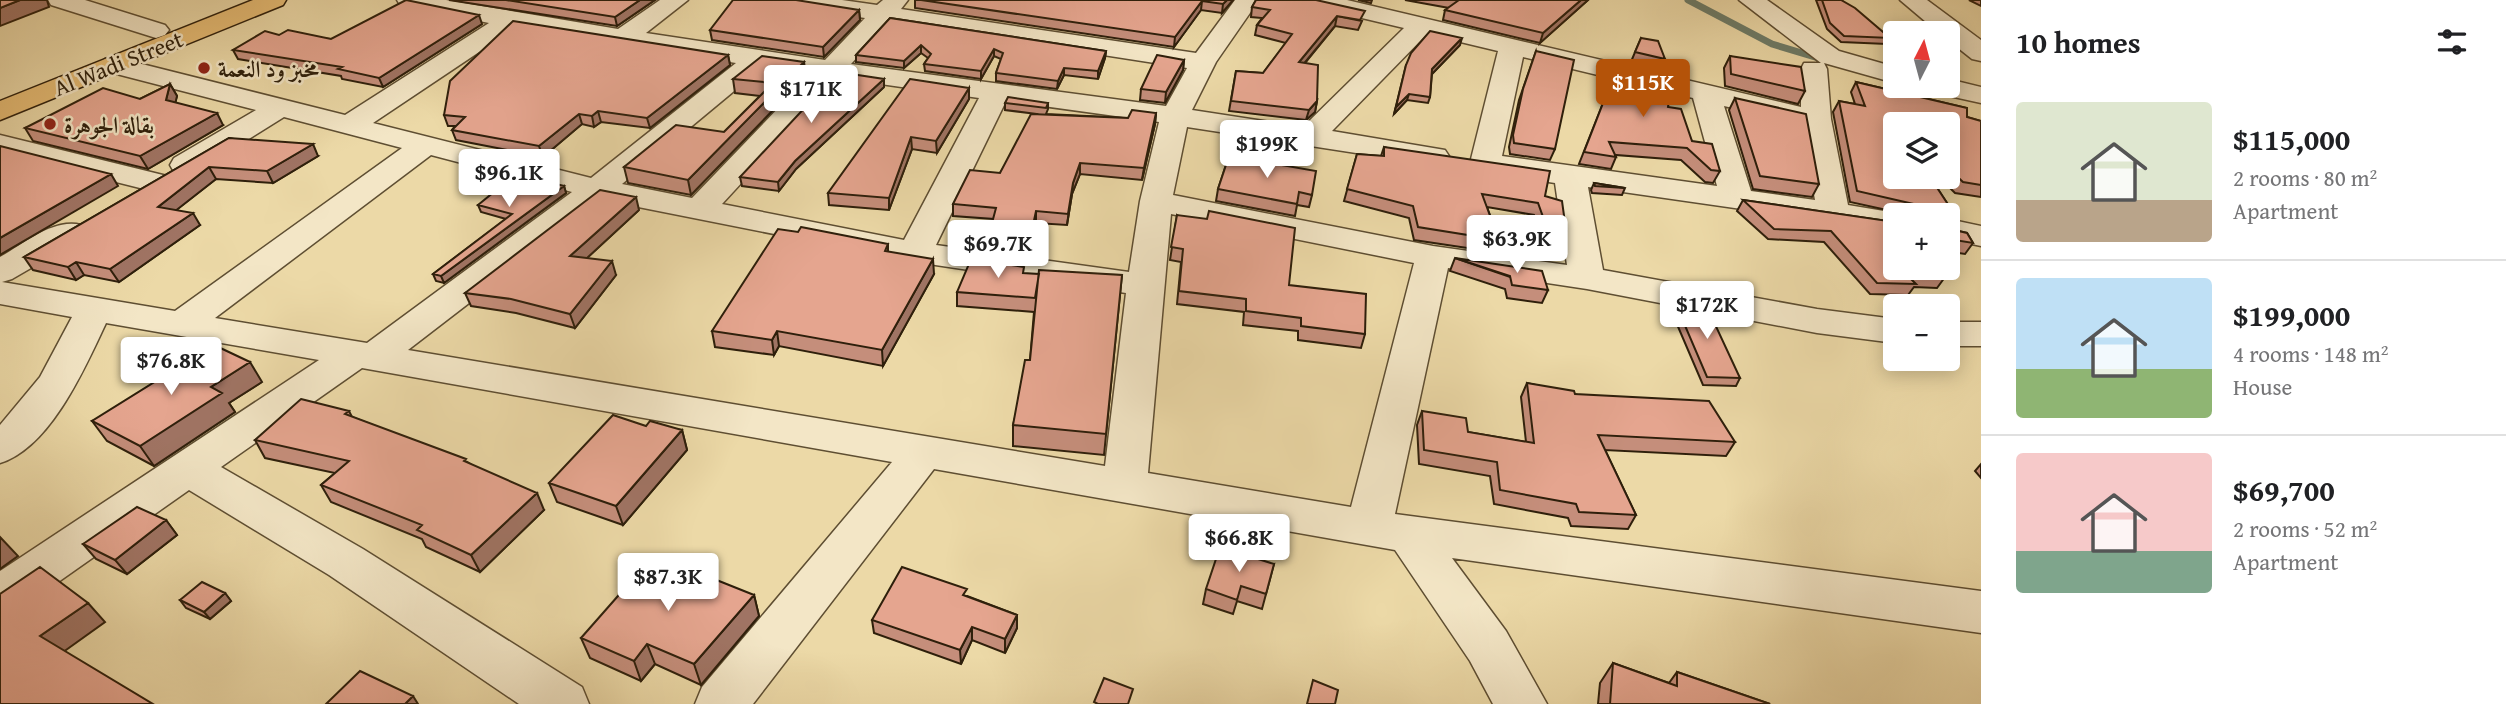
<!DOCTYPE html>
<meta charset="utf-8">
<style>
body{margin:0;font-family:"Gentium Book Plus",Amiri,serif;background:#f6f6f6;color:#202124;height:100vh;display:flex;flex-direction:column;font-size:26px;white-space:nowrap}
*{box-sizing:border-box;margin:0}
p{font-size:23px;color:#757577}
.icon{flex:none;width:38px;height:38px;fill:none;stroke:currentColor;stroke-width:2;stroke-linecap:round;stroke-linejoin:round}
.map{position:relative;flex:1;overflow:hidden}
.drawer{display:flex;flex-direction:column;background:#fff;width:525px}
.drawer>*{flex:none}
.needle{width:46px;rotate:6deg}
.tools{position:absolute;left:1883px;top:21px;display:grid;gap:14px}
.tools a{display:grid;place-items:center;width:77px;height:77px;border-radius:7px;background:#fff;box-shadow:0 4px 18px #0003;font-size:35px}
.price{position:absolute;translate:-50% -60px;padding:0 16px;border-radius:7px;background:#fff;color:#222;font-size:23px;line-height:46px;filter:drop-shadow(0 2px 4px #0008)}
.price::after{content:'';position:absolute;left:50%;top:42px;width:21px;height:16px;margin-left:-10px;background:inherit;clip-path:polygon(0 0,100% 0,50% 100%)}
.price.on{background:#b45309;color:#fff}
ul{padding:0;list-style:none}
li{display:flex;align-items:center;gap:21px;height:175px;padding:0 35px}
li+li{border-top:2px solid #e0e0e0}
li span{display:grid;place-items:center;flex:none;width:196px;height:140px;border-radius:7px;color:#555}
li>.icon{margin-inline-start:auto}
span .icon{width:84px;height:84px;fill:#fffc;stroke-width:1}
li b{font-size:30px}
h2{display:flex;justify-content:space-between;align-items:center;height:84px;padding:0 35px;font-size:30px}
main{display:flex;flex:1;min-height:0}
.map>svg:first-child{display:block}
</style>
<main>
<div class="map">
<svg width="1981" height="704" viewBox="0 0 1981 704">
<rect width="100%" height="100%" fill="#ecd9a7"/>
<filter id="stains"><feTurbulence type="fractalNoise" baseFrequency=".00286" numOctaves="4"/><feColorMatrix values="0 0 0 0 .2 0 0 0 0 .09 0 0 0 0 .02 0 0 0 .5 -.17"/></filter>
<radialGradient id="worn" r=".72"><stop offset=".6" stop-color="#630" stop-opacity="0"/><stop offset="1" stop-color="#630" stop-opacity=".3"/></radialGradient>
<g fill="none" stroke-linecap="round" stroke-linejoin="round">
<path stroke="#6e7c68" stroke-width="7" d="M1688,0L1772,44L1825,60
M1908,86L1942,94"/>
<g stroke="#5e4e32" stroke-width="3">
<path id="minor" d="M48,0H85L165,25L169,30L165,35L156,38L51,5Z
M397,0H446L618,29L660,0H688L646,33L825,60L865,18L793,7L784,5L781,0H842L877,5L883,0H908L901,9L1196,53L1235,0H1259L1216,62L1192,110L1303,127L1404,28L1307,5L1304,0H1347L1801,107V69L1804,63H1821L1739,0H1767L1839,51L1895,67V83L1824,63L1827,69L1831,119L1848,205L1908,215H1895V231L1588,187L1603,270L1817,309L1895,319V343L1817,333L1587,289L1448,268L1395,514L1981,591V633L1452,558L1506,631L1547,704H1493L1470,661L1395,550L934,469L753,704H695L702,687L892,462L362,368L221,467L363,549L582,687L589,704H519L329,575L189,490L17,611L0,617V571L319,360L106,323C85,368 50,448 0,463V425L40,377L72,317L0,304V257C24,244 53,218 81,225L86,232L81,239L12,279L2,282L175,311L402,148L284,117L196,172L185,174L174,172L170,165L174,158L256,110L105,71L101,65L105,59L114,57L345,115L489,23L400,5ZM889,22L1187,68L1166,106L851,64ZM515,28L736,63L591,178L373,123ZM1427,34L1498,51L1470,163L1474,170L1485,172L1555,183L1567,265L1433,246L1173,195L1187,127L1434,165L1445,162L1449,156L1445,150L1332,131ZM1523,57L1693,98L1717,186L1502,156ZM763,67L811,74L692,198L622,184ZM838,78L979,98L904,240L722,204ZM1006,101L1159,122L1140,201L1129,272L936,245ZM1724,106L1802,124L1815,200L1751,191ZM431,155L572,192L367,343L215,318ZM603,200L915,262L1126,293L1105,466L408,350ZM1171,214L1414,263L1351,507L1148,473Z
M1900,0H1927L1981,40V61L1972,59L1948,40V33H1939Z
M1948,79L1981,87V103L1931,92L1927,86H1948Z
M0,135L167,176L172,183L167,190L156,192L0,153Z
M1948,219L1981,226V246L1948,239Z
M1948,322H1981V346H1948Z"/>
</g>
<g stroke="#2e1f0b" stroke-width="3">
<path id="major" d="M253,0H286L283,5L0,120V101Z"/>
</g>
<use href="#minor" fill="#f3e6c6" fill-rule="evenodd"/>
<use href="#major" fill="#e6bc74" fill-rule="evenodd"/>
</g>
<path fill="#c58e7b" stroke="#2e1f0b" stroke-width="2" d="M449,0H655L617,26Z
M915,0H1233L1222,13L1201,10L1174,47L915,8Z
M1256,0L1362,21L1358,30L1335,26L1305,63L1317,101L1315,112L1306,120L1229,111L1236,71L1263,73L1286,43L1255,35L1257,25L1262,18L1251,17L1252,7Z
M1358,0H1372L1371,3Z
M1405,0H1588L1540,43L1443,20L1445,10L1449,8Z
M1816,0H1841L1890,38L1887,44L1841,42L1827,29Z
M1969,0H1981V6Z
M859,10L860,20L824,57L712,40L710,30Z
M890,18L1106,51L1105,58L1098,79L1064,75L1057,89L996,81V73L1001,59L994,56L981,79L925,71L924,64L928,58L921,53L904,68L856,62V55Z
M482,24L383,87L342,79L341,76L238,59L233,50L279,35L331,39Z
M1641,38L1665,59L1659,71L1630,64Z
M1460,45L1432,74L1430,97L1428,103L1407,100L1394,114L1406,65Z
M1536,51L1555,149L1550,160L1510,154L1509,147L1519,100Z
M728,55L730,65L650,128L601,122L594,127L582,124L543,157L456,140L452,130L455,126H448L444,115Z
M1730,56L1805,91L1798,104L1725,86L1724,68Z
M1184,60L1183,70L1165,103L1140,100L1141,89Z
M1616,70L1668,107L1692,141L1720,171L1713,183L1705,182L1681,160L1615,155L1616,157L1611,169L1579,164Z
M806,76L691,195L628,183L624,167L724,132L760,96L735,93L733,79Z
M1856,82L1967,108V117L1981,121V197L1955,193L1939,177H1948V124H1895V177H1930L1953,212L1954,230L1967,233L1973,243L1965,254L1952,252L1956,256L1948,267V215H1899L1901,213L1850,202L1833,112L1839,101L1855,104L1851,92Z
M170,84L177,96L175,103L223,125L148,169L33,141L25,128L140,99Z
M884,87L796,169L779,191L742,186L740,177Z
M969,88V99L937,153L912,149L889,210L829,205L828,193Z
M1735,98L1819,184L1812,197L1753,189L1729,110Z
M1005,103H1048V109L1046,114L1128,118L1156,113L1155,124L1142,180L1080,174L1072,194L1067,225L1036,223L1029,255L988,250V238L993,219L953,216V204L1000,173L1037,114L1005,110Z
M229,138L318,156L273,183L216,179L176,210L200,225L119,282L84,275L76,280L33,270L24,257Z
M1384,147L1545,196L1566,230L1561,242L1542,240L1534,215L1487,207L1499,240L1494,252L1414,240L1409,218L1344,201L1357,154L1381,156Z
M1229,156L1312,195L1309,207L1297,205L1295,216L1216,201L1218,189Z
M1594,183L1625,188L1622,195L1592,193L1591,190Z
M564,186L566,193L444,283L436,281L433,274L506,219L481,212L478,205Z
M1743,200L1895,222V268L1945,277L1937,288L1914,287L1908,295L1870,294L1824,242L1768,239L1737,211Z
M639,210L587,258L616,275L575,328L516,313L471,306L465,293Z
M1177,215L1365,334L1361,348L1298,340V331L1243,325L1244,312L1177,304L1181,262L1170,260Z
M888,244V252L934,274L883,366L779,346L774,355L715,347L712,331Z
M1455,258L1548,290L1542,303L1507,298L1505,289L1450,271Z
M1039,274L1122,275L1104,455L1013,446V425L1030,360L1034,312L957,306V292Z
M1674,300L1740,378L1736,386L1703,385L1670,308Z
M262,382L229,403L235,412L154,466L107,441L92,421Z
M1527,383L1575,394L1735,442L1726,456L1605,450L1636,515L1628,529L1571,526L1568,518L1494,504L1490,476L1419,464L1417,425L1422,411L1468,432L1526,442L1521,397Z
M349,411L352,417L467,462L544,510L480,572L426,547L422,539L331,502L321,485L335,473L265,458L255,440Z
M646,426L682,430L687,450L623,525L557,502L549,483Z
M1981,464V478L1975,471Z
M166,520L177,535L127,574L96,559L83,544Z
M1274,564L1262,609L1237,601L1233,614L1203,604L1206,589Z
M225,593L231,601L210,619L186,608L180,600Z
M754,595L759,616L701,685L655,664L641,681L590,658L581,638Z
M967,596L1017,615V628L1005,653L972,640L961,664L874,633L872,620Z
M1613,663L1669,683L1677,672L1770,704H1598L1600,683Z"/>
<path fill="#a07464" stroke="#2e1f0b" stroke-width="2" d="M20,0H47L49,7L0,26V8Z
M640,0H655L617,26L615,17Z
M1227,0H1233L1222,13L1223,4Z
M1581,0H1588L1540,43L1543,33Z
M1202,1L1201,10L1174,47L1175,37Z
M859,10L860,20L824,57L823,47Z
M479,15L482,24L383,87L379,78Z
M1337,16L1335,26L1297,72L1299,62Z
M1462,38L1460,45L1430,76L1432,69Z
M921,45V53L904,68V61Z
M994,49V56L981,79V71Z
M1106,51L1105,58L1098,79V71Z
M728,55L730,65L650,128L647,118Z
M1184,60L1183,70L1165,103L1166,92Z
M804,62L806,76L691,195L688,180Z
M1064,68V75L1057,89L1058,81Z
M884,79V87L796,169L779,191L778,182L795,161Z
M170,84L177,96L173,113L166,100Z
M969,88V99L937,153L936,141Z
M1409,94L1407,100L1394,114L1396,107Z
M1317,101L1315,112L1306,120L1309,110Z
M598,111L601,122L594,127L592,116Z
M217,113L223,125L148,169L140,156Z
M1156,113L1155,124L1142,180L1144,168Z
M579,114L582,124L543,157L539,146Z
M911,137L912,149L889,210V198Z
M313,144L318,156L273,183L267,171Z
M1080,163V174L1072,194L1067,225L1073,183Z
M209,167L216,179L165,219L158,207Z
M111,174L118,186L0,255V238Z
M564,186L566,193L444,283L441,276Z
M636,197L639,210L574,270L570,256Z
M1036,211V223L1029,255V244Z
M193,213L200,225L119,282L110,269Z
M933,259L934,274L883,366L882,350Z
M612,261L616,275L575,328L570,314Z
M76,262L84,275L76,280L68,267Z
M777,331L779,346L774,355L772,340Z
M250,362L262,382L229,403L235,412L154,466L140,446L211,387Z
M682,430L687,450L623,525L616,506Z
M537,493L544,510L480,572L471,555Z
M166,520L177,535L127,574L115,560Z
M0,537L18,556L0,569Z
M225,593L231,601L210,619L204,612Z
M754,595L759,616L701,685L694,664Z
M88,603L105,622L59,655L40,636Z
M1017,615V628L1005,653V639Z
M972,627V640L961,664L960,650Z
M647,644L655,664L641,681L634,661Z
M413,696L418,704H405Z"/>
<path fill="#e5a58f" stroke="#2e1f0b" stroke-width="2" d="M0,0H20L0,8Z
M406,0L479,15L379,78L338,69L342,67L233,50L265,31L279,35L288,30L331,39Z
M506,0H640L615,17Z
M733,0H796L859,10L823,47L710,30Z
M921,0H1227L1223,4L1202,1L1175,37Z
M1256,0H1316L1365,11L1360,20L1337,16L1299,62L1318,65L1317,101L1309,110L1231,101L1236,71L1263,73L1292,34L1257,25L1270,10L1252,7Z
M1459,0H1581L1543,33L1445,10Z
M1822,0H1841L1855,8L1890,38L1844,36L1830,23Z
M890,18L1106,51L1098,71L1064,68L1058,81L996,73L1003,53L994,49L981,71L924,64L931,54L921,45L904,61L856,55Z
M513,21L728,55L647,118L598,111L592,116L579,114L539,146L452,130L465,117L444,115L450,81Z
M1430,31L1462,38L1432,69L1430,97L1409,94L1396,107L1406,65L1411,53Z
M1641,38L1658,41L1665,59L1635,52Z
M1536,51L1574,60L1555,149L1514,143L1513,135L1523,89Z
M1157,55L1184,60L1166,92L1141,89Z
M762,56L804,62L688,180L624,167L676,125L724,132L773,83L733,79Z
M1730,56L1801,67L1805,91L1731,74Z
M1616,70L1672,83L1668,107L1681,109L1692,141L1712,144L1720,171L1711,170L1687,148L1609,142L1616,157L1584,152Z
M838,72L884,79L795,161L778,182L740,177Z
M910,79L969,88L936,141L911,137L889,198L828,193Z
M1856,82L1967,108V117L1981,121V185L1963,182L1948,168V124H1895V177H1930L1953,212L1954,230L1967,233L1973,243L1948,239V215H1905V207L1918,205L1857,191L1839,101L1865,106Z
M170,84L166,100L217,113L140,156L25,128L103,88L140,99Z
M1008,97L1048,103L1046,108L1005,103Z
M1735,98L1806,114L1819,184L1760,176Z
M1132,110L1156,113L1144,168L1080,163L1073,183L1068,214L1036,211L1029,244L988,238L996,208L953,204L970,170L1000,173L1031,114L1128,118Z
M229,138L313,144L267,171L209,167L158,207L193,213L110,269L76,262L68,267L24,257Z
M0,146L111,174L0,238Z
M1384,147L1550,171L1545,196L1562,201L1566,230L1547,228L1538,203L1482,194L1499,240L1418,227L1413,206L1347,189L1357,154L1384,156Z
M1229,156L1316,171L1312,195L1299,192L1297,204L1218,189Z
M516,174L564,186L441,276L433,274L512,214L478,205Z
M1594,183L1625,188L1595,186Z
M600,190L636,197L570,256L612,261L570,314L511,299L465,293Z
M1743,200L1895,222V268H1936L1945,277L1908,276L1916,284L1877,283L1831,231L1774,229Z
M1209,211L1295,228L1289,285L1366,294L1365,334L1301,326V318L1246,311V299L1179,291L1183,249L1171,247L1177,215L1207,219Z
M801,227L888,244L885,251L933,259L882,350L777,331L772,340L712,331L778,229L798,232Z
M1948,248L1956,256L1948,255Z
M1455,258L1542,271L1548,290L1512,285L1510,276Z
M971,259L1024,267L1023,273L1039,274L1035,298L957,292Z
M1039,270L1122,275L1106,434L1013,425L1025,360H1030Z
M1674,300L1707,307L1740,378L1707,377Z
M214,345L250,362L211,387L222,393L140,446L92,421Z
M1527,383L1574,391L1575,394L1709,401L1735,442L1598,435L1636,515L1579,512L1576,504L1500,490L1497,462L1424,450L1422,411L1466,418L1468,432L1534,443Z
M301,399L349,411L345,414L466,459L464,461L537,493L471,555L417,530L422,525L321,485L349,461L255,440Z
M613,415L646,426L650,421L682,430L616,506L549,483Z
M137,507L166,520L115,560L83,544Z
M1220,547L1274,564L1266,594L1241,586L1237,600L1206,589Z
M654,555L754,595L694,664L647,644L634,661L581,638Z
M40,567L88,603L40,636L153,704H0V594Z
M902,567L967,589L963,595L1017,615L1005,639L972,627L960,650L872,620Z
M202,582L225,593L204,612L180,600Z
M1613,663L1677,686V672L1770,704H1610Z
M360,671L413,696L405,704H326Z
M1104,678L1133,689L1128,704H1098L1094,702Z
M1313,680L1338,690L1335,704H1307Z"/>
<g fill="#8f2418" stroke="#f3e6c6" stroke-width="2.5">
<circle cx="204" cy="68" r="7"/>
<circle cx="50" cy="124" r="7"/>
</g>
<g text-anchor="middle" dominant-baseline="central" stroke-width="5" stroke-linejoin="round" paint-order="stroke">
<g font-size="23" fill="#2e1f0b" stroke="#f3e6c6">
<text transform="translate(118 63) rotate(-22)">Al Wadi Street</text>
</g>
<g font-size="23" font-weight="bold" fill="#2e1f0b" stroke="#f3e6c6" text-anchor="start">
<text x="218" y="68">مخبز ود النعمة</text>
<text x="64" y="124">بقالة الجوهرة</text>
</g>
</g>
<rect width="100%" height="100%" filter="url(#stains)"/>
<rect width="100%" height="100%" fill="url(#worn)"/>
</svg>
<div class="tools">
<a><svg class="needle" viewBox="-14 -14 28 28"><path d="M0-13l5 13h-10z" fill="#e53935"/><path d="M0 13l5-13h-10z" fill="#757577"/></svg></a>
<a><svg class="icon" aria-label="layers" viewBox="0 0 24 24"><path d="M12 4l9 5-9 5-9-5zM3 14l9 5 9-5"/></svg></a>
<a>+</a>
<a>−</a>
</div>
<b class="price on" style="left:1643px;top:119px">$115K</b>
<b class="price" style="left:811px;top:125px">$171K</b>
<b class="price" style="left:1267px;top:180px">$199K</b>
<b class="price" style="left:509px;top:209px">$96.1K</b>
<b class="price" style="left:1517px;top:275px">$63.9K</b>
<b class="price" style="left:998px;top:280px">$69.7K</b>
<b class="price" style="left:1707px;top:341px">$172K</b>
<b class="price" style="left:171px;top:397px">$76.8K</b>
<b class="price" style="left:1239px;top:574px">$66.8K</b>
<b class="price" style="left:668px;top:613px">$87.3K</b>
</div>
<section class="drawer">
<h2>10 homes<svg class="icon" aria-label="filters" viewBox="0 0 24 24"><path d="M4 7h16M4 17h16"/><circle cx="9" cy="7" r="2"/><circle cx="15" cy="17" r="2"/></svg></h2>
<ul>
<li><span style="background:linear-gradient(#dfe7d0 70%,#b9a48a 0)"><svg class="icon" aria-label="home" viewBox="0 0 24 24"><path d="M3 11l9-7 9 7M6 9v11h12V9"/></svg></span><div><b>$115,000</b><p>2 rooms · 80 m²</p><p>Apartment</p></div></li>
<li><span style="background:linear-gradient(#bfe0f5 65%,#8fb573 0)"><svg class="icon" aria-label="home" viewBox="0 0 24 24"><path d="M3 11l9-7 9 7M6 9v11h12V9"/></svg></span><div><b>$199,000</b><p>4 rooms · 148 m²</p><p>House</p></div></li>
<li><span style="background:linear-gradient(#f6c9c9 70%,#7fa58c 0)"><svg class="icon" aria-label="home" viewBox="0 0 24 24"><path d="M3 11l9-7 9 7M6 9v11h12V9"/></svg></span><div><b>$69,700</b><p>2 rooms · 52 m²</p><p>Apartment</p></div></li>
</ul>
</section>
</main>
